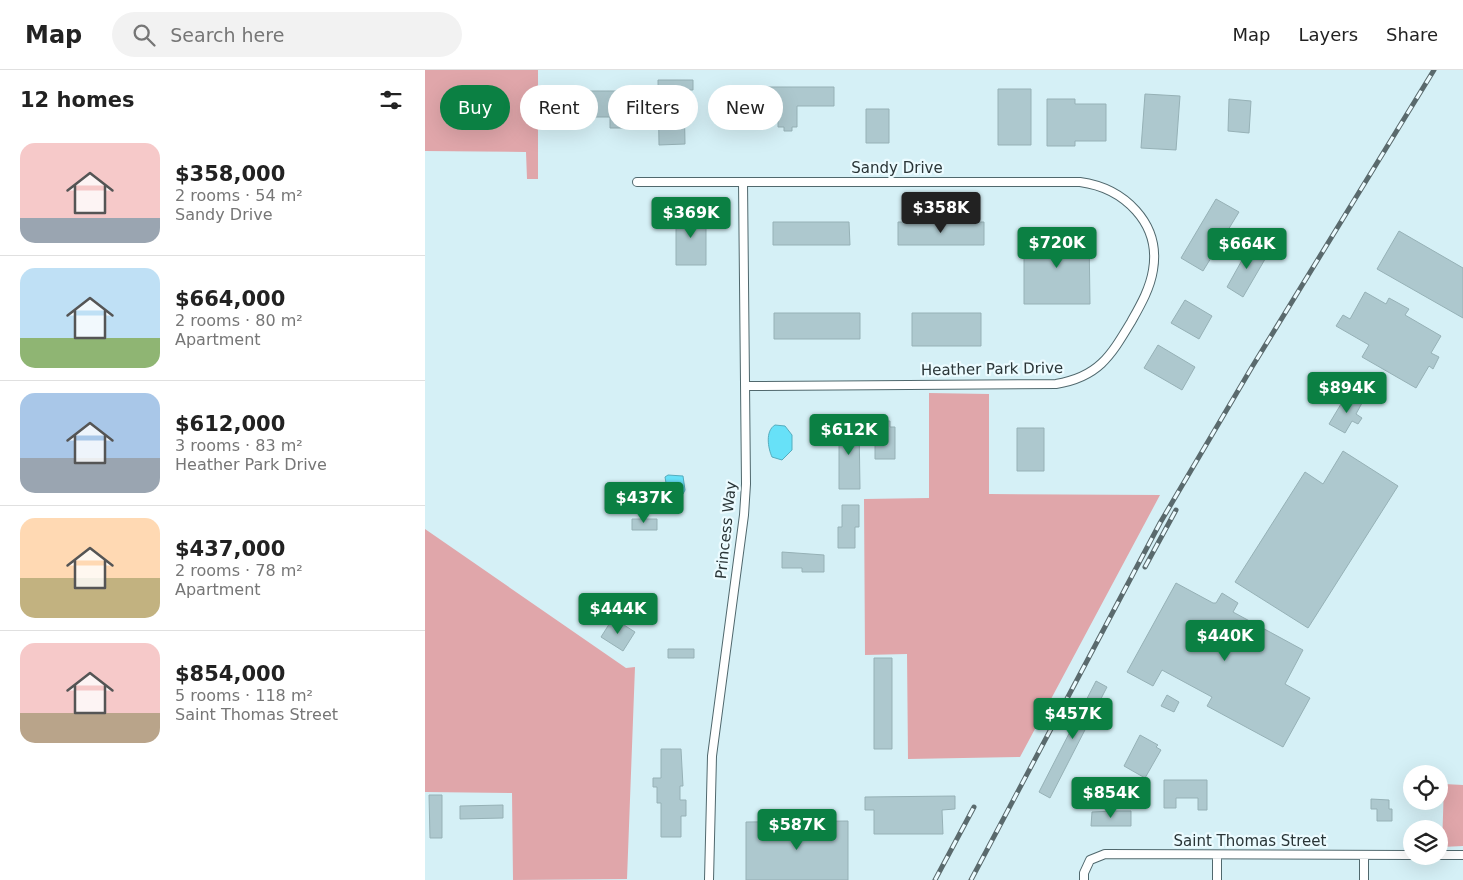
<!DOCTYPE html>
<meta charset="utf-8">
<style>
body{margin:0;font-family:"DejaVu Sans",sans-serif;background:#f2f2f2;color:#222;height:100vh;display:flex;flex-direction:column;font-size:19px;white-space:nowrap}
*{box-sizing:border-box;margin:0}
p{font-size:16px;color:#767676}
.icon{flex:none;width:28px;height:28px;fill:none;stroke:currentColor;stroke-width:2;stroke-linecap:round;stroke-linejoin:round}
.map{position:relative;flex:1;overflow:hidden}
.panel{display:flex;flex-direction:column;background:#fff;width:425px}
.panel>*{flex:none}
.top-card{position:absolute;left:15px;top:15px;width:475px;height:45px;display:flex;gap:10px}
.controls{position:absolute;left:978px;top:695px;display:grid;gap:10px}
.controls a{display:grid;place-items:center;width:45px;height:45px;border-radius:50%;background:#fff;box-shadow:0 5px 20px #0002;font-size:25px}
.price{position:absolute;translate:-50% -42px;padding:0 11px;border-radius:5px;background:#0b8043;color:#fff;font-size:16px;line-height:32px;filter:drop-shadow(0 1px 2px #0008)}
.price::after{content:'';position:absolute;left:50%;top:30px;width:15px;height:11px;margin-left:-8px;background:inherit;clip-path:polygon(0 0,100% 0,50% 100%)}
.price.on{background:#222;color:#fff}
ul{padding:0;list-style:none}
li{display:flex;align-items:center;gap:15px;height:125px;padding:0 20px}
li+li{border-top:1px solid #e0e0e0}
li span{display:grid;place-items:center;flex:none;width:140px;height:100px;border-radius:15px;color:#555}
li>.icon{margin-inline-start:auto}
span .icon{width:60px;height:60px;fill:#fffc;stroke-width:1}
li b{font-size:21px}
h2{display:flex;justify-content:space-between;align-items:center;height:60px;padding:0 20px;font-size:21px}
.chip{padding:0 18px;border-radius:22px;background:#fff;box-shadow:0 5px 20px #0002;font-size:18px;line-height:45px}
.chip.on{background:#0b8043;color:#fff}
header{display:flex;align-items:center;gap:30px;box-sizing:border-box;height:70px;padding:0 25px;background:#fff;border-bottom:1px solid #e0e0e0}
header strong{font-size:24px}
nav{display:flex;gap:28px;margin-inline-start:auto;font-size:18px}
.search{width:350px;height:45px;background:#f2f2f2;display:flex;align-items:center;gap:12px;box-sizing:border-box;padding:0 18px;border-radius:28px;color:#767676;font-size:19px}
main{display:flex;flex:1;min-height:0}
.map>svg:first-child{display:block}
</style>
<header>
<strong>Map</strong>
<div class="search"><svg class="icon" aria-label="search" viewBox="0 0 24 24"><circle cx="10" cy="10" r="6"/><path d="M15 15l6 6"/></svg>Search here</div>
<nav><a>Map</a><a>Layers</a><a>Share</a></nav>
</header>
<main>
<section class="panel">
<h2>12 homes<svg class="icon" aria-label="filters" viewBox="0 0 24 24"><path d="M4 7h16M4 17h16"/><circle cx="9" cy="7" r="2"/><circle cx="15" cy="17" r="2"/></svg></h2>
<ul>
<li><span style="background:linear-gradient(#f6c9c9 75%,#9aa5b1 0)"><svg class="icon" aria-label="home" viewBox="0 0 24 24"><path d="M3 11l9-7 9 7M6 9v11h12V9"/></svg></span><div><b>$358,000</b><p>2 rooms · 54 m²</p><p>Sandy Drive</p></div></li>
<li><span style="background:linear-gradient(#bfe0f5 70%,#8fb573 0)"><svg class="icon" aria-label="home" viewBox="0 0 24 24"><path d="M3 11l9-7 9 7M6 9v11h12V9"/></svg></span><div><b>$664,000</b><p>2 rooms · 80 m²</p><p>Apartment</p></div></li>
<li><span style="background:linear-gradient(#a9c7e8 65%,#9aa5b1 0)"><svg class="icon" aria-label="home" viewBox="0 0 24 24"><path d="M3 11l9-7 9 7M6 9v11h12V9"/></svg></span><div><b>$612,000</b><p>3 rooms · 83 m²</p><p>Heather Park Drive</p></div></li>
<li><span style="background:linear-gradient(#ffd9b3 60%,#c2b280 0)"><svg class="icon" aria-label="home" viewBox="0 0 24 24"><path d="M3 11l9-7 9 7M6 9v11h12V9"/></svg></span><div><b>$437,000</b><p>2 rooms · 78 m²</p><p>Apartment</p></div></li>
<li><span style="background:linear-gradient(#f6c9c9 70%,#b9a48a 0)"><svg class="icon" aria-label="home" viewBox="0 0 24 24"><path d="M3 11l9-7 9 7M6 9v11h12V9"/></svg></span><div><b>$854,000</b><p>5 rooms · 118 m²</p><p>Saint Thomas Street</p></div></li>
</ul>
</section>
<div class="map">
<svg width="1038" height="810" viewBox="0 0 1038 810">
<rect width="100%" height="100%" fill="#d5f0f6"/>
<path fill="#e0a6aa" d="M0,0H113V109H102L101,82L0,81Z
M504,323L564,324V424L735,425L595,687L483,689L482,584L440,585L439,429L504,428Z
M0,459L201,598L210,597L202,809L88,810L87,723L0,722Z
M1019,714L1038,715V776L1017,777Z"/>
<path fill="#67e1f8" stroke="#55adbe" d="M350,355L360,356L367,365V380L357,390L347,387C343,378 340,361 350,355Z
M243,405L258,406L260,420L258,424H252L250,414L241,413L240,407Z"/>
<path fill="#adc8ce" stroke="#96b1b6" d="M233,10H268V20H259L260,74L234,75Z
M327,17H409V36H372V57H367V61H359V57H353V36H327Z
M573,19H606V75H573Z
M118,21H205V31H212V58H185V47H118Z
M720,24L755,26L751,80L716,78Z
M622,29H650V34H681V71H650V76H622Z
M804,29L826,31L824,63L803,61Z
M441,39H464V73H441Z
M791,129L814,142L778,201L756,188Z
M251,143H281V195H251Z
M348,152H424L425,175H348Z
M473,152H559V175H473Z
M974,161L1038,198V248L952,199Z
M664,164L665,234H599V165Z
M826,174L843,184L818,227L802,217Z
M940,222L961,234L964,228L984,239L980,245L1016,266L1006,283L1014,287L1008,299L1004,296L991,318L937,287L944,275L911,256L918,245L925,249Z
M760,230L787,246L774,269L746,253Z
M349,243H435V269H349Z
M487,243H556V276H487Z
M733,275L770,297L757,320L719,298Z
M922,324L937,333L931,344L937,348L933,354L927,351L920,363L904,354Z
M450,351H465V357H470V389H450Z
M414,353H434L435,419H414Z
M592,358H619V401H592Z
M918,381L973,416L883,558L810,512L880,402L898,414Z
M417,435H434V457H430V478H413V457H417Z
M207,449H232V460H207Z
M357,482L399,485V502H377V498H357Z
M751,513L788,533H791L797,523L813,533L808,542L878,580L860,614L885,628L858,677L782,636L787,627L737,600L728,616L702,602Z
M188,548L210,562L198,581L176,567Z
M243,579H269V588H243Z
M449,588H467V679H449Z
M671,611L682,617L625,728L614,722Z
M742,625L754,632L749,642L736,636Z
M715,665L733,675L731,677L736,680L720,708L699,696Z
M236,679H256L258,716H255V730H261V746H256V767H236V733H232V717H228V708H236Z
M739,710H782V740H773V728H751V738H739Z
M4,725H17V768H5Z
M530,726V739L517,740L518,764H449V740H440V727Z
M946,729L964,730V739H967V751H952V739H946Z
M78,735V748L35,749V736Z
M689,741H706V756H666L667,742Z
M423,751V810H321V752Z"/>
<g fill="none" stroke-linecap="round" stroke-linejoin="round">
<g stroke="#50686d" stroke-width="10">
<path id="street" d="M212,112H655C699,118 736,153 728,200C725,219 715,236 706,252C685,287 673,307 631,314L321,316
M939,785V810
M1014,785H1038
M284,810L287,686L319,445L321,414L318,112
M659,810V803L665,790L680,784L986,785
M792,810V785"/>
</g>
<use href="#street" stroke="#fff" stroke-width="8"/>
<g stroke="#5a6a6d" stroke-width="5">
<path id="rail" d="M720,497L751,440
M510,810L549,737
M546,810L735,453L827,297L1009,0"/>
</g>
<use href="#rail" stroke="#ebfbff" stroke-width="3" stroke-dasharray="9" stroke-linecap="butt"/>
</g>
<g text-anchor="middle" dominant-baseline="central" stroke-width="4.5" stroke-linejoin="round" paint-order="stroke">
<g font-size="15" fill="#2a3537" stroke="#ebfbff">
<text x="472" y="98">Sandy Drive</text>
<text transform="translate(567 299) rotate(-1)">Heather Park Drive</text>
<text transform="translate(301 460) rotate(-84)">Princess Way</text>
<text x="825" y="771">Saint Thomas Street</text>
</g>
</g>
</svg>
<div class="controls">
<a><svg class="icon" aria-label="locate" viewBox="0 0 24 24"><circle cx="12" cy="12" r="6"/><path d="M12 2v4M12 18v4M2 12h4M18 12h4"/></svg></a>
<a><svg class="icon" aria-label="layers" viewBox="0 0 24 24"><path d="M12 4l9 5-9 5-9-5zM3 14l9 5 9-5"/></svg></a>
</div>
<b class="price on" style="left:516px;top:164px">$358K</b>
<b class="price" style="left:266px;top:169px">$369K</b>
<b class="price" style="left:632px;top:199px">$720K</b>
<b class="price" style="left:822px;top:200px">$664K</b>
<b class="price" style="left:922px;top:344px">$894K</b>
<b class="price" style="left:424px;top:386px">$612K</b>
<b class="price" style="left:219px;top:454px">$437K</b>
<b class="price" style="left:193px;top:565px">$444K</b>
<b class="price" style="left:800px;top:592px">$440K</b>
<b class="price" style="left:648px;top:670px">$457K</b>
<b class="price" style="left:686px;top:749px">$854K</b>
<b class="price" style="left:372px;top:781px">$587K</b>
<div class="top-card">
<a class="chip on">Buy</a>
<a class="chip">Rent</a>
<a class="chip">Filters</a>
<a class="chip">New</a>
</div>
</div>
</main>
